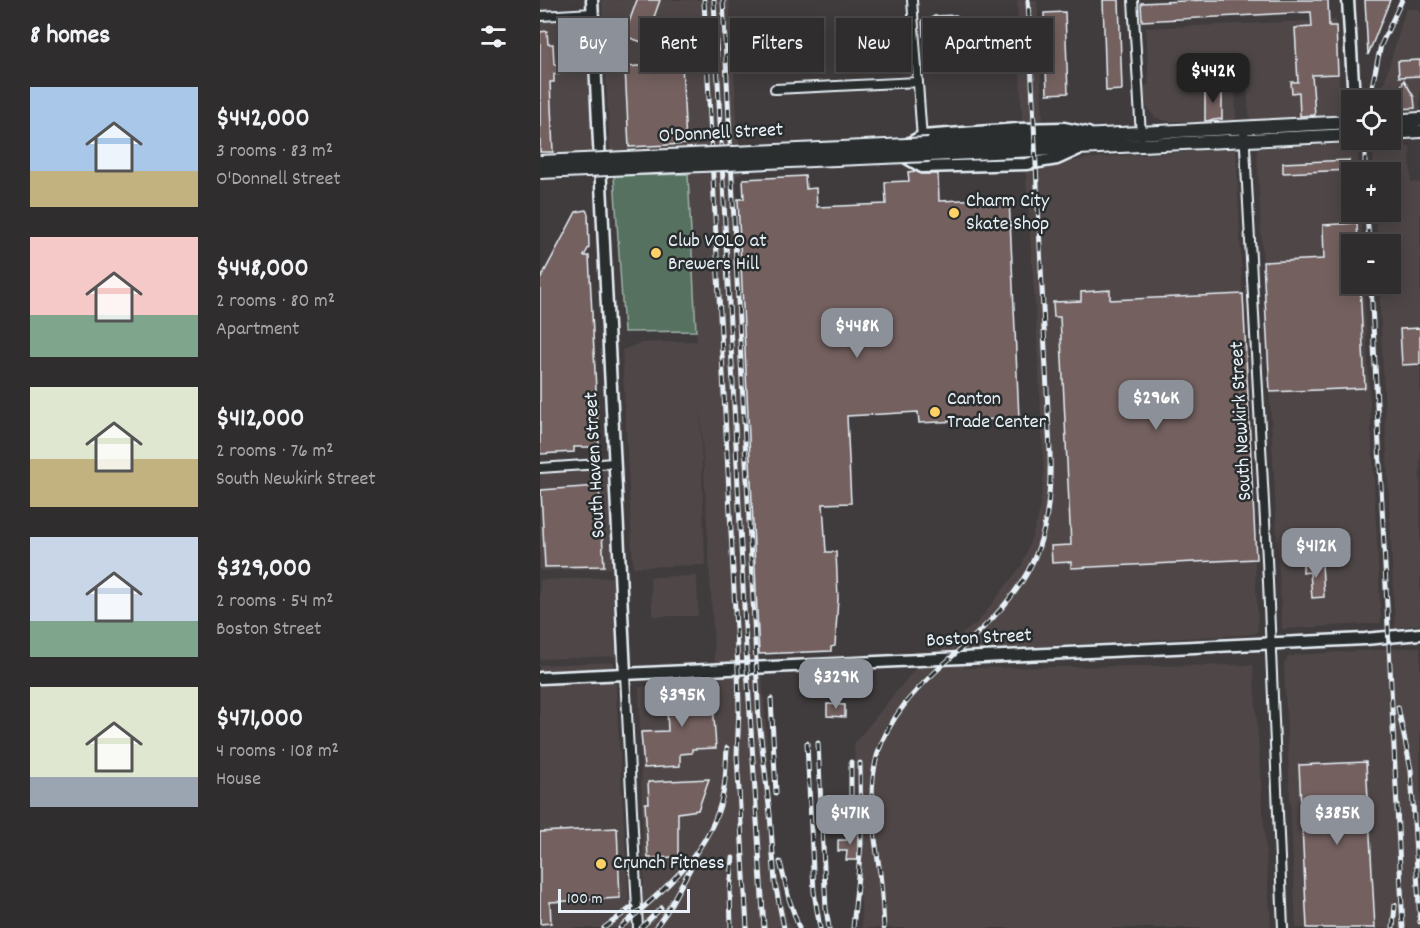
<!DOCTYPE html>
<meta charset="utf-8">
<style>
body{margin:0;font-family:Dekko,sans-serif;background:#3c393a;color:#f1f3f6;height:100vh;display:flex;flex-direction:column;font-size:22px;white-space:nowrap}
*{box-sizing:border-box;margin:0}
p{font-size:20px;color:#a8a8aa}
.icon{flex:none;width:33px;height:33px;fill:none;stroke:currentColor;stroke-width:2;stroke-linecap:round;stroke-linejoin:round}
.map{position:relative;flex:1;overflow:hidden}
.panel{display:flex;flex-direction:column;background:#302d2e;width:540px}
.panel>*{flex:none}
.guide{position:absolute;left:18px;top:18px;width:570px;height:54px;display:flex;gap:12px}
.buttons{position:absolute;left:801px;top:90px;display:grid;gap:12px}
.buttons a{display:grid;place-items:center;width:60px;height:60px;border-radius:0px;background:#302d2e;box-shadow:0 3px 15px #0003,0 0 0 2px #4b494a;font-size:30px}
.scale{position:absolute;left:18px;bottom:15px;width:132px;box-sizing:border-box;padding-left:6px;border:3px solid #e8f1f8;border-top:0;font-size:16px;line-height:21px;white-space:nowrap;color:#e8f1f8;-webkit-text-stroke:4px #2a2d2e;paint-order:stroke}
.price{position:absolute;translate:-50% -51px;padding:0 14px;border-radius:12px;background:#8c9099;color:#fff;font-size:20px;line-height:39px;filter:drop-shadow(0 2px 3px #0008)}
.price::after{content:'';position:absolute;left:50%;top:36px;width:18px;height:14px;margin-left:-9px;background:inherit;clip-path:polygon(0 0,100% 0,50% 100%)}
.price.current{background:#222;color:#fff}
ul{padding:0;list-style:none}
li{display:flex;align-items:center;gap:18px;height:150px;padding:0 30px}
li span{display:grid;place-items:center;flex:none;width:168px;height:120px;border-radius:0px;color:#555}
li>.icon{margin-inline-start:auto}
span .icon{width:72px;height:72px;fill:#fffc;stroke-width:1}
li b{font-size:26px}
h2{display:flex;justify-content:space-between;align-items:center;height:72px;padding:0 30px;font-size:26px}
.chip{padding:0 21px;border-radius:0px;background:#302d2e;box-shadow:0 3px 15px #0003,0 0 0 2px #4b494a;font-size:21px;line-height:54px}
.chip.current{background:#8c9099;color:#fff}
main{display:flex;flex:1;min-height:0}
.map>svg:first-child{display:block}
</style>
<main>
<section class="panel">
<h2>8 homes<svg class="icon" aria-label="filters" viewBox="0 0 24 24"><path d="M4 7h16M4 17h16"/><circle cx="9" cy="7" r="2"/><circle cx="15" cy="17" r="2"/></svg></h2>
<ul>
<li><span style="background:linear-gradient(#a9c7e8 70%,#c2b280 0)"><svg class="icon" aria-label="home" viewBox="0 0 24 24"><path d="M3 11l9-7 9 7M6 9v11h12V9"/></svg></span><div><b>$442,000</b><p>3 rooms · 83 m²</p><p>O'Donnell Street</p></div></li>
<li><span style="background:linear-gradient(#f6c9c9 65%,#7fa58c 0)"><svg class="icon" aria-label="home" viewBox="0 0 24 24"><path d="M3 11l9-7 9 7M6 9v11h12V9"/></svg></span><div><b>$448,000</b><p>2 rooms · 80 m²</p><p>Apartment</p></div></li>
<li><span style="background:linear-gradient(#dfe7d0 60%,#c2b280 0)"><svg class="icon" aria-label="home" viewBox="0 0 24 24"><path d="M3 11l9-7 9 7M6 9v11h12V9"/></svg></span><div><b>$412,000</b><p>2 rooms · 76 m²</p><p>South Newkirk Street</p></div></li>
<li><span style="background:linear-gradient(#c9d6e8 70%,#7fa58c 0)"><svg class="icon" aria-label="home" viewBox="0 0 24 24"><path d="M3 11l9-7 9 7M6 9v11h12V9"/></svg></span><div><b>$329,000</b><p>2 rooms · 54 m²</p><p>Boston Street</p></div></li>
<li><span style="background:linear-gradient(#dfe7d0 75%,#9aa5b1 0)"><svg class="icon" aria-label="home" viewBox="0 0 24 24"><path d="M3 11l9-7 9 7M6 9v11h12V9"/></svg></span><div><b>$471,000</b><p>4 rooms · 108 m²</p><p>House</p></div></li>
</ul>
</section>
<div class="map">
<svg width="880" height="928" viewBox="0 0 880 928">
<rect width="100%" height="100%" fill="#403c3d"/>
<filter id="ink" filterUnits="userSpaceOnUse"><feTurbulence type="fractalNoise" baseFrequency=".0167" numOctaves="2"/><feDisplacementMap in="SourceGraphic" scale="12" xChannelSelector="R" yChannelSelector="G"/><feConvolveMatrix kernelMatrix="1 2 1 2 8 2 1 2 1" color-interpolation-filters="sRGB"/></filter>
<g filter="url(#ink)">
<path fill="#4f4747" d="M62,0H189L201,175L196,176L218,658L222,676L235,858L247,920L252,928H0V665L74,662L89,906L104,884L99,687L176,683L160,401L165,565L93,567L82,350L101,343L157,341L148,174L150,147L70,150Z
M477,0H497L505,165L521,164L549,158L696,149L718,630L715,634L434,650L423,668L713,665L731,928H322L314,744L375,669L438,622L482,565L498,519L504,477L497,332L482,120Z
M866,9H880V115L851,117L850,100H839Z
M53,14L58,161L42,163L40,177L0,179V17Z
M796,20L801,118L710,121L706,81L695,82L696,122L668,124L656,121H626L615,117L606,106L604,86L609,85L606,28Z
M818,144L819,172H812V212H821L823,244H812V284H824L841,623L742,629L717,151L719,148Z
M833,147H870L871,182L880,183V624L855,628L839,284H850V244H837L836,212H850V172H834Z
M68,469L72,568L0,571V472Z
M157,576L158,616H113L110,577Z
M73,577L77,656L0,659V580Z
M880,647V928H756L744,664L748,657L757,655Z"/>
<path fill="#57715f" stroke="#a0b1ac" stroke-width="1.5" d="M148,174L156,331L84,332L74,176Z"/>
<path fill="#73605f" stroke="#e8f1f8" stroke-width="1.5" d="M97,0H120L105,43L84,36Z
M563,0H579L582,90L566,91Z
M665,0H788L789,26H796L798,74L772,75L775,115L760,116L759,92L752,93L751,82H758L755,28L772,27L771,12L602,21L601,3Z
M825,0H850L828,55Z
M525,12L528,93L507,94L504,13Z
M416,15L419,17L418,42H412V34L383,36L382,20L390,19L394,16Z
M7,31L8,44H13L14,64L19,66V74H14V82H10L13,152H0V32Z
M880,60V76L859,77L858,61Z
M142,63L146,144L89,147L85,67Z
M864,80L874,97L875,108L857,109L856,98Z
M665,88H682V119L665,121Z
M809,160L810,170L743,173V163Z
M375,171L382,174H398L399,201L469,198L479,418L379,423L378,412L307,416L311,503L283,504L286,552H296L298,598L295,646L291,647V651L219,654L198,199H204L203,179L265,176L266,189L276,188L277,207L346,204L345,182L369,181L368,172Z
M46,210L48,214L49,247L44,256H49L59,447H34V452L0,454V280L36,212Z
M817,223L818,244H812V284H820L825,388L730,392L723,262L784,259L783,225Z
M570,290V300L703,294L716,559L531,568V562L512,563L511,546L531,545L520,317H514L513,302L541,301V292Z
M880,328V364L862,365L860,329Z
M59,486L64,566L5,567L1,490Z
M782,564L784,597L772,598L770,572L763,573V565Z
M172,687L176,748L152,749V753L140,754V766L104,768L101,732L128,731L126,689Z
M287,704L305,705V717L287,716Z
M826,762L835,928H767L759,765Z
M169,779L158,810L138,813V857L108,858L105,803H109L108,782Z
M77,828L80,898L10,902L11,923L0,924V832Z
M307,831H318V860H306L307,851H298V840H307Z"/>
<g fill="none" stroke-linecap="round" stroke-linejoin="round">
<g stroke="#e8f1f8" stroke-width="12">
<path id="street" d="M372,0L382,139
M593,0L601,136
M0,16L53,13
M235,89L378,82
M704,128L727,559L743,928
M0,468L74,463
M85,674L98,928"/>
</g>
<g stroke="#e8f1f8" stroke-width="15">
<path id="secondary" d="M52,0L85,674
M808,0L814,100
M366,145L382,136L478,129L524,128L548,133
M360,154L382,167L486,164L517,159L539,149
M0,678L825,639L880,634"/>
</g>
<g stroke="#e8f1f8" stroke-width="16">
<path id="primary" d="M850,121L880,119
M850,133L880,131
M389,144L812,122
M389,155L812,135"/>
</g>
<use href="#street" stroke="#2a2d2e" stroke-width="8"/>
<use href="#secondary" stroke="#2a2d2e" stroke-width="10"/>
<use href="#primary" stroke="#2a2d2e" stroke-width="12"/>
<g stroke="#e8f1f8" stroke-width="5">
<path id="rail" d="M164,0L198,669L199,710L197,755L207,928
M174,0L207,668L224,928
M183,0L219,721L230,814L235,883L244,928
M829,100L841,45L862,0
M825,140V172
M827,212L829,244
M831,284L863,928
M231,699L236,793
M858,707L871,770L880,922
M267,743L274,892L280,928
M278,743L286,909L289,928
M311,831V762
M240,862L249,899L259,928
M64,928L92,907
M80,928C123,890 170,854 183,794C186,779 186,763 187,748
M101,928L121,908
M115,928L126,913L150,869
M191,928L190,890L193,858
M313,928L321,844L320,763
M344,928C343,910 342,891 340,873C334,834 327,795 337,756C349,716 376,689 406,662C483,594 513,558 510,452L488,0
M853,928L855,905"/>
</g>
<use href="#rail" stroke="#2a2d2e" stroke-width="3" stroke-dasharray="9" stroke-linecap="butt"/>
<g stroke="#e8f1f8" stroke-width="16" stroke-linecap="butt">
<path id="primary-bridge" d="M0,162L389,144
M0,172L389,155"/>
</g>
<use href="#primary-bridge" stroke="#2a2d2e" stroke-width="12"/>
</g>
</g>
<g fill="#ffd166" stroke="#2a2d2e" stroke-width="2">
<circle cx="414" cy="213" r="6"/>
<circle cx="116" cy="253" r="6"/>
<circle cx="395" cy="412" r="6"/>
<circle cx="61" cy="864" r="6"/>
</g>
<g text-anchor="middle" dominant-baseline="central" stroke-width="5" stroke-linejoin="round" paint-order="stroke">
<g font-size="20" fill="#e8f1f8" stroke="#2a2d2e">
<text transform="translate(181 134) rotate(-3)">O'Donnell Street</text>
<text transform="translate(702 421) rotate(-93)">South Newkirk Street</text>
<text transform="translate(56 465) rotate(-93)">South Haven Street</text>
<text transform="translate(439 639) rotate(-3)">Boston Street</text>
</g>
<g font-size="20" fill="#e8f1f8" stroke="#2a2d2e" text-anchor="start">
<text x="426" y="202">Charm City<tspan x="426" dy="23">Skate Shop</tspan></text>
<text x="128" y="242">Club VOLO at<tspan x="128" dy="23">Brewers Hill</tspan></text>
<text x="407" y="400">Canton<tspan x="407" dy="23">Trade Center</tspan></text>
<text x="73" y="864">Crunch Fitness</text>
</g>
</g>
</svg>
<div class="buttons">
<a><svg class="icon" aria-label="locate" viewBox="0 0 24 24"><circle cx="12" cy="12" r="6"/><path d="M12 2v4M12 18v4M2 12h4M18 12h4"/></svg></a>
<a>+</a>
<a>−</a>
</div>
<div class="scale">100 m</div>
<b class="price current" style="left:673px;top:104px">$442K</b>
<b class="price" style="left:317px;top:359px">$448K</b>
<b class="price" style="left:616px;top:431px">$296K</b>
<b class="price" style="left:776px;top:579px">$412K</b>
<b class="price" style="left:296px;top:710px">$329K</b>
<b class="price" style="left:142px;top:728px">$395K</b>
<b class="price" style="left:310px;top:846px">$471K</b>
<b class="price" style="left:797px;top:846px">$385K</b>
<div class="guide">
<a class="chip current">Buy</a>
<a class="chip">Rent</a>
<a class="chip">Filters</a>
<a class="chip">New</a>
<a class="chip">Apartment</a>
</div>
</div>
</main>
